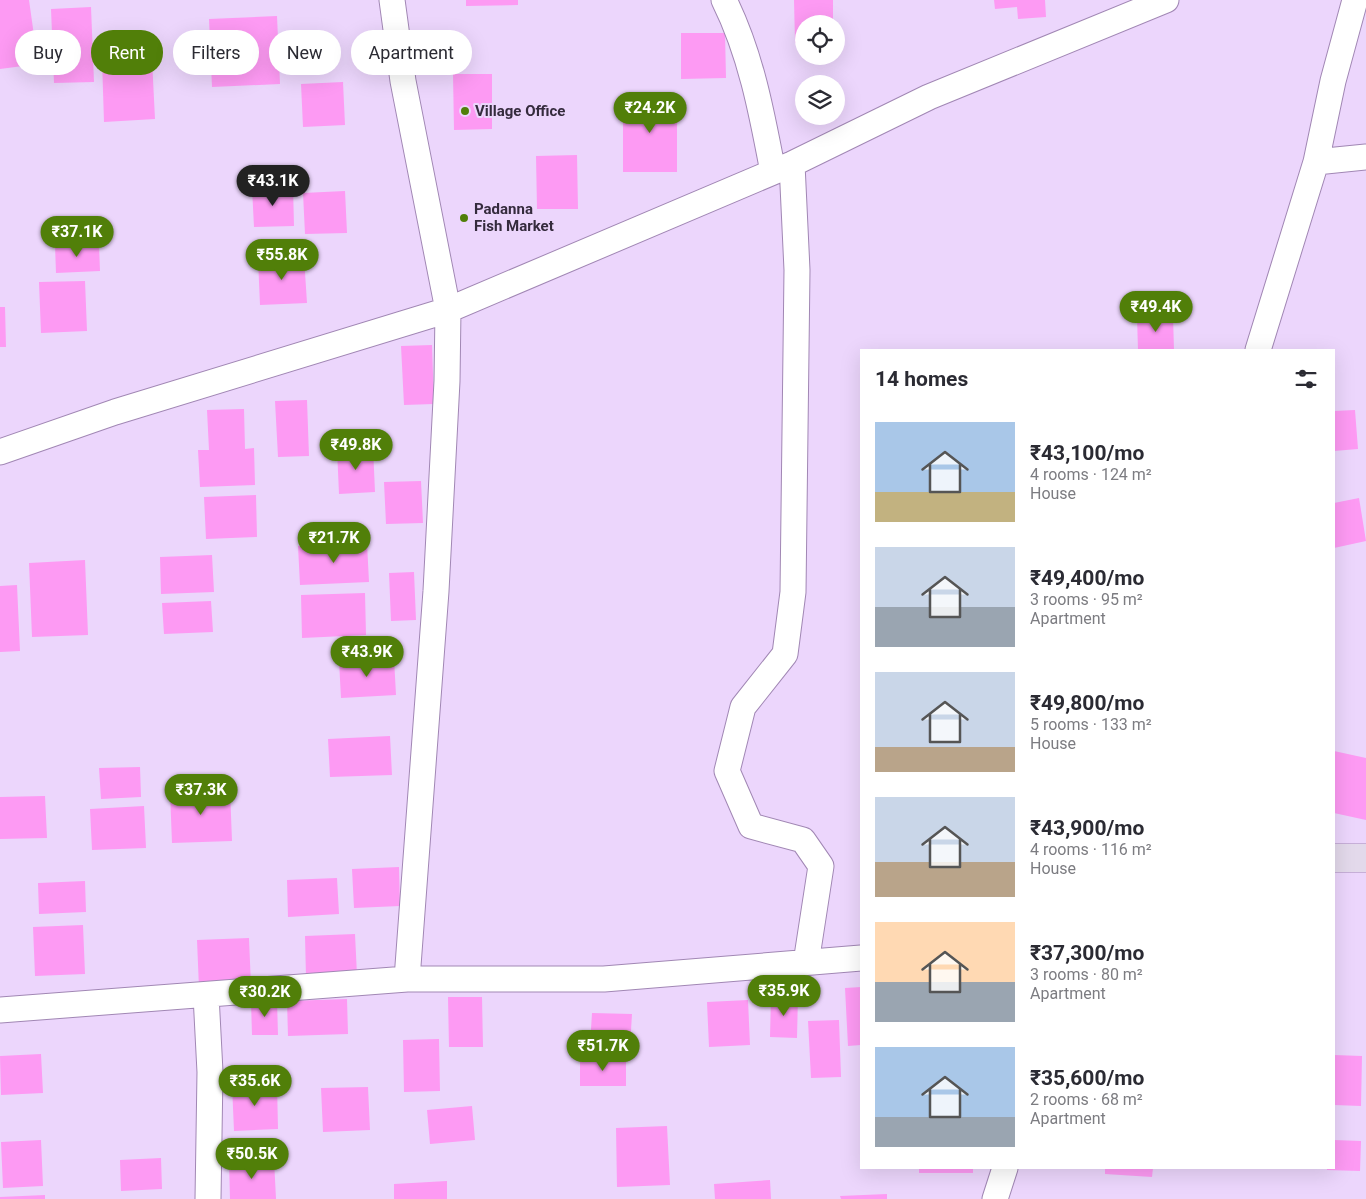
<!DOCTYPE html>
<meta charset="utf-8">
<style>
body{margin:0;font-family:Roboto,sans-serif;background:#f2f2f3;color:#2b2b33;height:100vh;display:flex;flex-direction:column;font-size:19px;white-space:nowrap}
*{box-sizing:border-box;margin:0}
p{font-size:16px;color:#7c7c81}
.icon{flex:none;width:28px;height:28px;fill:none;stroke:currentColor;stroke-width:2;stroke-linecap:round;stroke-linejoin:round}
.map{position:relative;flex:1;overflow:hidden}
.panel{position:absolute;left:860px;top:349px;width:475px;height:820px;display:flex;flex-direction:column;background:#fff;border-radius:0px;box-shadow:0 5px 20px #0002}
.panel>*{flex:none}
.hud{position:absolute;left:15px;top:30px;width:475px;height:45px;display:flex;gap:10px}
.buttons{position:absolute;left:795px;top:15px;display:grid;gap:10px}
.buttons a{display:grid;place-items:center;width:50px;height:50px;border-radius:50%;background:#fff;box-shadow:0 5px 20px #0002;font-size:25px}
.price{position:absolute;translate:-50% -42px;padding:0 11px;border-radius:18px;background:#517f09;color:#fff;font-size:16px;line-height:32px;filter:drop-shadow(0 1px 2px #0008)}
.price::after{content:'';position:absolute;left:50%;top:30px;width:15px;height:11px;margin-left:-8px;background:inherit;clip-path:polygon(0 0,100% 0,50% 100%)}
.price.current{background:#222;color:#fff}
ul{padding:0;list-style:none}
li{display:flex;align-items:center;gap:15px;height:125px;padding:0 15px}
li span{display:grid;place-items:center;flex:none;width:140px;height:100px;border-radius:0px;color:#555}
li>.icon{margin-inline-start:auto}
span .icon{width:60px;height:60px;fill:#fffc;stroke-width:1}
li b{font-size:21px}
h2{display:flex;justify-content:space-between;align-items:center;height:60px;padding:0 15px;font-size:21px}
.pill{padding:0 18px;border-radius:22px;background:#fff;box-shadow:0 5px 20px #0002;font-size:18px;line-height:45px}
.pill.current{background:#517f09;color:#fff}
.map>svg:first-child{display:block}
</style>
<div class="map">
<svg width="1366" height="1199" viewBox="0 0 1366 1199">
<rect width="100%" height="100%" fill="#ecd6fc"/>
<path fill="#fd9af3" d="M0,0H29L38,64L0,69Z
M466,0H518V5L466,6Z
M794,0H833V24H804V43H795Z
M994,0H1045L1046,17L1018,19L1017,7L995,9Z
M91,7L94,82L54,83L51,9Z
M277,16L280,84L212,87L209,19Z
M681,33H725L726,78L681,79Z
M152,59L155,119L104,122L102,60Z
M453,74H492V129L454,130Z
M343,82L345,125L303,127L301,84Z
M677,95V172H623V96Z
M577,155L578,209H537L536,156Z
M293,186L294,226L254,227L252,188Z
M345,191L347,233L305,234L303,193Z
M99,244L100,271L56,273L55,245Z
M304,257L307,303L260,305L258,259Z
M85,281L87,331L41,333L39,282Z
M0,307H5L6,347H0Z
M1173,316L1174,350H1138L1137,317Z
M432,345L434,404L404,405L401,346Z
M307,400L309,456L278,457L275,401Z
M244,409L245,449L254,448L255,485L200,487L198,450H209L207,410Z
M1355,410L1358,449L1334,451V411Z
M373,447L375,492L339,494L337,449Z
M421,481L423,523L386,524L384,482Z
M256,495L257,537L206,539L204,497Z
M1359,498L1366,541L1334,548V503Z
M367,543L369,582L300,585L298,546Z
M212,555L214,592L161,594L160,557Z
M85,560L88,635L32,637L29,563Z
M414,572L416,620L391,621L389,573Z
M17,585L20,651L0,652V586Z
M365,593L366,635L302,638L301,595Z
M211,601L213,632L164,634L162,603Z
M394,658L396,695L341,698L339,661Z
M390,736L392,775L330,777L328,739Z
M1334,751L1366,758V820L1334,813Z
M140,767L141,797L101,799L99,768Z
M230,790L232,841L172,843L170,792Z
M45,796L47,838L0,839V797Z
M144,806L146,848L92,850L90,809Z
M399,867L400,906L354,908L352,869Z
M337,878L339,914L288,917L287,880Z
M85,881L86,912L39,914L38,883Z
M83,925L85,974L35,976L33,927Z
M355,934L357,975L306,977L305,936Z
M249,938L251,986L199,988L197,940Z
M861,987V1045L848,1046L845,988Z
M771,996H798L797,1038L770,1037Z
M448,997H482L483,1047H449Z
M347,999L348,1034L288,1036L287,1001Z
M277,1000L278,1035H252L251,1002Z
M748,1000L750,1045L709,1047L707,1002Z
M592,1013L632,1014L630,1047L590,1045Z
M839,1020L841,1077L811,1078L808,1021Z
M439,1039L440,1091L404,1092L403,1040Z
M41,1054L43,1093L1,1095L0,1056Z
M1334,1055L1362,1056L1361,1106L1334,1105Z
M580,1057H626V1086H580Z
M277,1083L278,1129L234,1131L232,1085Z
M368,1087L370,1130L323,1132L321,1088Z
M472,1106L475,1140L430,1144L427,1110Z
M667,1126L670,1185L617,1187L616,1128Z
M41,1140L43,1186L3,1188L1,1142Z
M1334,1140L1361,1141L1360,1171L1327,1170V1168H1334Z
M161,1158L162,1189L121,1191L120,1160Z
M274,1159L276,1199H230L229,1161Z
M919,1168H973V1173H919Z
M1105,1168H1153L1152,1177L1105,1174Z
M770,1180L771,1199H715L714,1184Z
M447,1181V1199H394V1184Z
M887,1194V1199H841L840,1196Z
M45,1195V1199H0V1197Z"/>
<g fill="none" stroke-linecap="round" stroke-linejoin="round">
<g stroke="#a187b4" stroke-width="27">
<path id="street" d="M392,0L403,81L448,310L447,381L436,591L407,979
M724,0C751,54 762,114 773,172
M1316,162L1366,157
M792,164L797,270L793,592L785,654L743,707L727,771L751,826L803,840L821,866L806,963
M1258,350L1316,162L1333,81L1355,0
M0,452L115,412L448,310L792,164L929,97L1166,0
M206,995L210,1072L208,1199
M0,1010L407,979H604L861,958
M995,1199L1005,1168"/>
</g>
<g stroke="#a187b4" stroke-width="29">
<path id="secondary" d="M1334,858H1366"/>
</g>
<use href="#street" stroke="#fff" stroke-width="25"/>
<use href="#secondary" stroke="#e3d9eb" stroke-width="28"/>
</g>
<g fill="#517f09" stroke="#ecd6fc" stroke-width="2">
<circle cx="465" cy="111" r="5"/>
<circle cx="464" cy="218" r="5"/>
</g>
<g text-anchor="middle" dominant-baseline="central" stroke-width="4" stroke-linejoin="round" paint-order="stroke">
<g font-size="15" font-weight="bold" fill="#352b3d" stroke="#ecd6fc" text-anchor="start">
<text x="475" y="111">Village Office</text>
<text x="474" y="209">Padanna<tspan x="474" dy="17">Fish Market</tspan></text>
</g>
</g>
</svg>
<div class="buttons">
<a><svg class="icon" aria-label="locate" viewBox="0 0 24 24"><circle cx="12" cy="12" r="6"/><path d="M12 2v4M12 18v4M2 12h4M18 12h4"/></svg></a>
<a><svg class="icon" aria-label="layers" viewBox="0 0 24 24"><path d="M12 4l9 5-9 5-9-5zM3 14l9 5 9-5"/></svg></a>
</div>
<b class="price" style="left:650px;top:134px">₹24.2K</b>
<b class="price current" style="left:273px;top:207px">₹43.1K</b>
<b class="price" style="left:77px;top:258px">₹37.1K</b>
<b class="price" style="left:282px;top:281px">₹55.8K</b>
<b class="price" style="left:1156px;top:333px">₹49.4K</b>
<b class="price" style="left:356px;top:471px">₹49.8K</b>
<b class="price" style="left:334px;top:564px">₹21.7K</b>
<b class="price" style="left:367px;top:678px">₹43.9K</b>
<b class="price" style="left:201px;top:816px">₹37.3K</b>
<b class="price" style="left:784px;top:1017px">₹35.9K</b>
<b class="price" style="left:265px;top:1018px">₹30.2K</b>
<b class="price" style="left:603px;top:1072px">₹51.7K</b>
<b class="price" style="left:255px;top:1107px">₹35.6K</b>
<b class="price" style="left:252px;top:1180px">₹50.5K</b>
<div class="hud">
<a class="pill">Buy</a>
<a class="pill current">Rent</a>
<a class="pill">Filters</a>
<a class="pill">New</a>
<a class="pill">Apartment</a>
</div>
<section class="panel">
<h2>14 homes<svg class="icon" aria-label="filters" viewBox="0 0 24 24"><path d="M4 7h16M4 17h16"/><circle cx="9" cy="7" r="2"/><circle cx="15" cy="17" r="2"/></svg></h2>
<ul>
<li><span style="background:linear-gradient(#a9c7e8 70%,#c2b280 0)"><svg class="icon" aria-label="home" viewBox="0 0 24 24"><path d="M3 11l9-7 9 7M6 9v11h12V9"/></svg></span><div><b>₹43,100/mo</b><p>4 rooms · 124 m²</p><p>House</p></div></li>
<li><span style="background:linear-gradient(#c9d6e8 60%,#9aa5b1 0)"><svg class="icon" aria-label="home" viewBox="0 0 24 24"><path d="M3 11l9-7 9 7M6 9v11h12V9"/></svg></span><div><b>₹49,400/mo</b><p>3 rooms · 95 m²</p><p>Apartment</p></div></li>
<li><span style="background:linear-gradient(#c9d6e8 75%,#b9a48a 0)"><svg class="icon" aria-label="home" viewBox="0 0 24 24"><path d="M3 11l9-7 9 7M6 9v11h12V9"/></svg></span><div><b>₹49,800/mo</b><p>5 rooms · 133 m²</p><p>House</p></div></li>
<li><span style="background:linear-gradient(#c9d6e8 65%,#b9a48a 0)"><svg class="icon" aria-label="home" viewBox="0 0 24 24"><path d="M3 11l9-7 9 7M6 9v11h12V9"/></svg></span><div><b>₹43,900/mo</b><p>4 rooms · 116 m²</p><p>House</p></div></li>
<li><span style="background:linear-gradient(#ffd9b3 60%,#9aa5b1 0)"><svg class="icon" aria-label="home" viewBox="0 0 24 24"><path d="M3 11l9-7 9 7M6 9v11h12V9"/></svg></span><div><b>₹37,300/mo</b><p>3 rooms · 80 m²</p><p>Apartment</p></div></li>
<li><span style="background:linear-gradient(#a9c7e8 70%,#9aa5b1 0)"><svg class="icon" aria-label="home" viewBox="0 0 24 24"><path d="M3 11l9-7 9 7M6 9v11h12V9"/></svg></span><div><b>₹35,600/mo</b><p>2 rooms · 68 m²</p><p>Apartment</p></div></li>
</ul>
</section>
</div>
